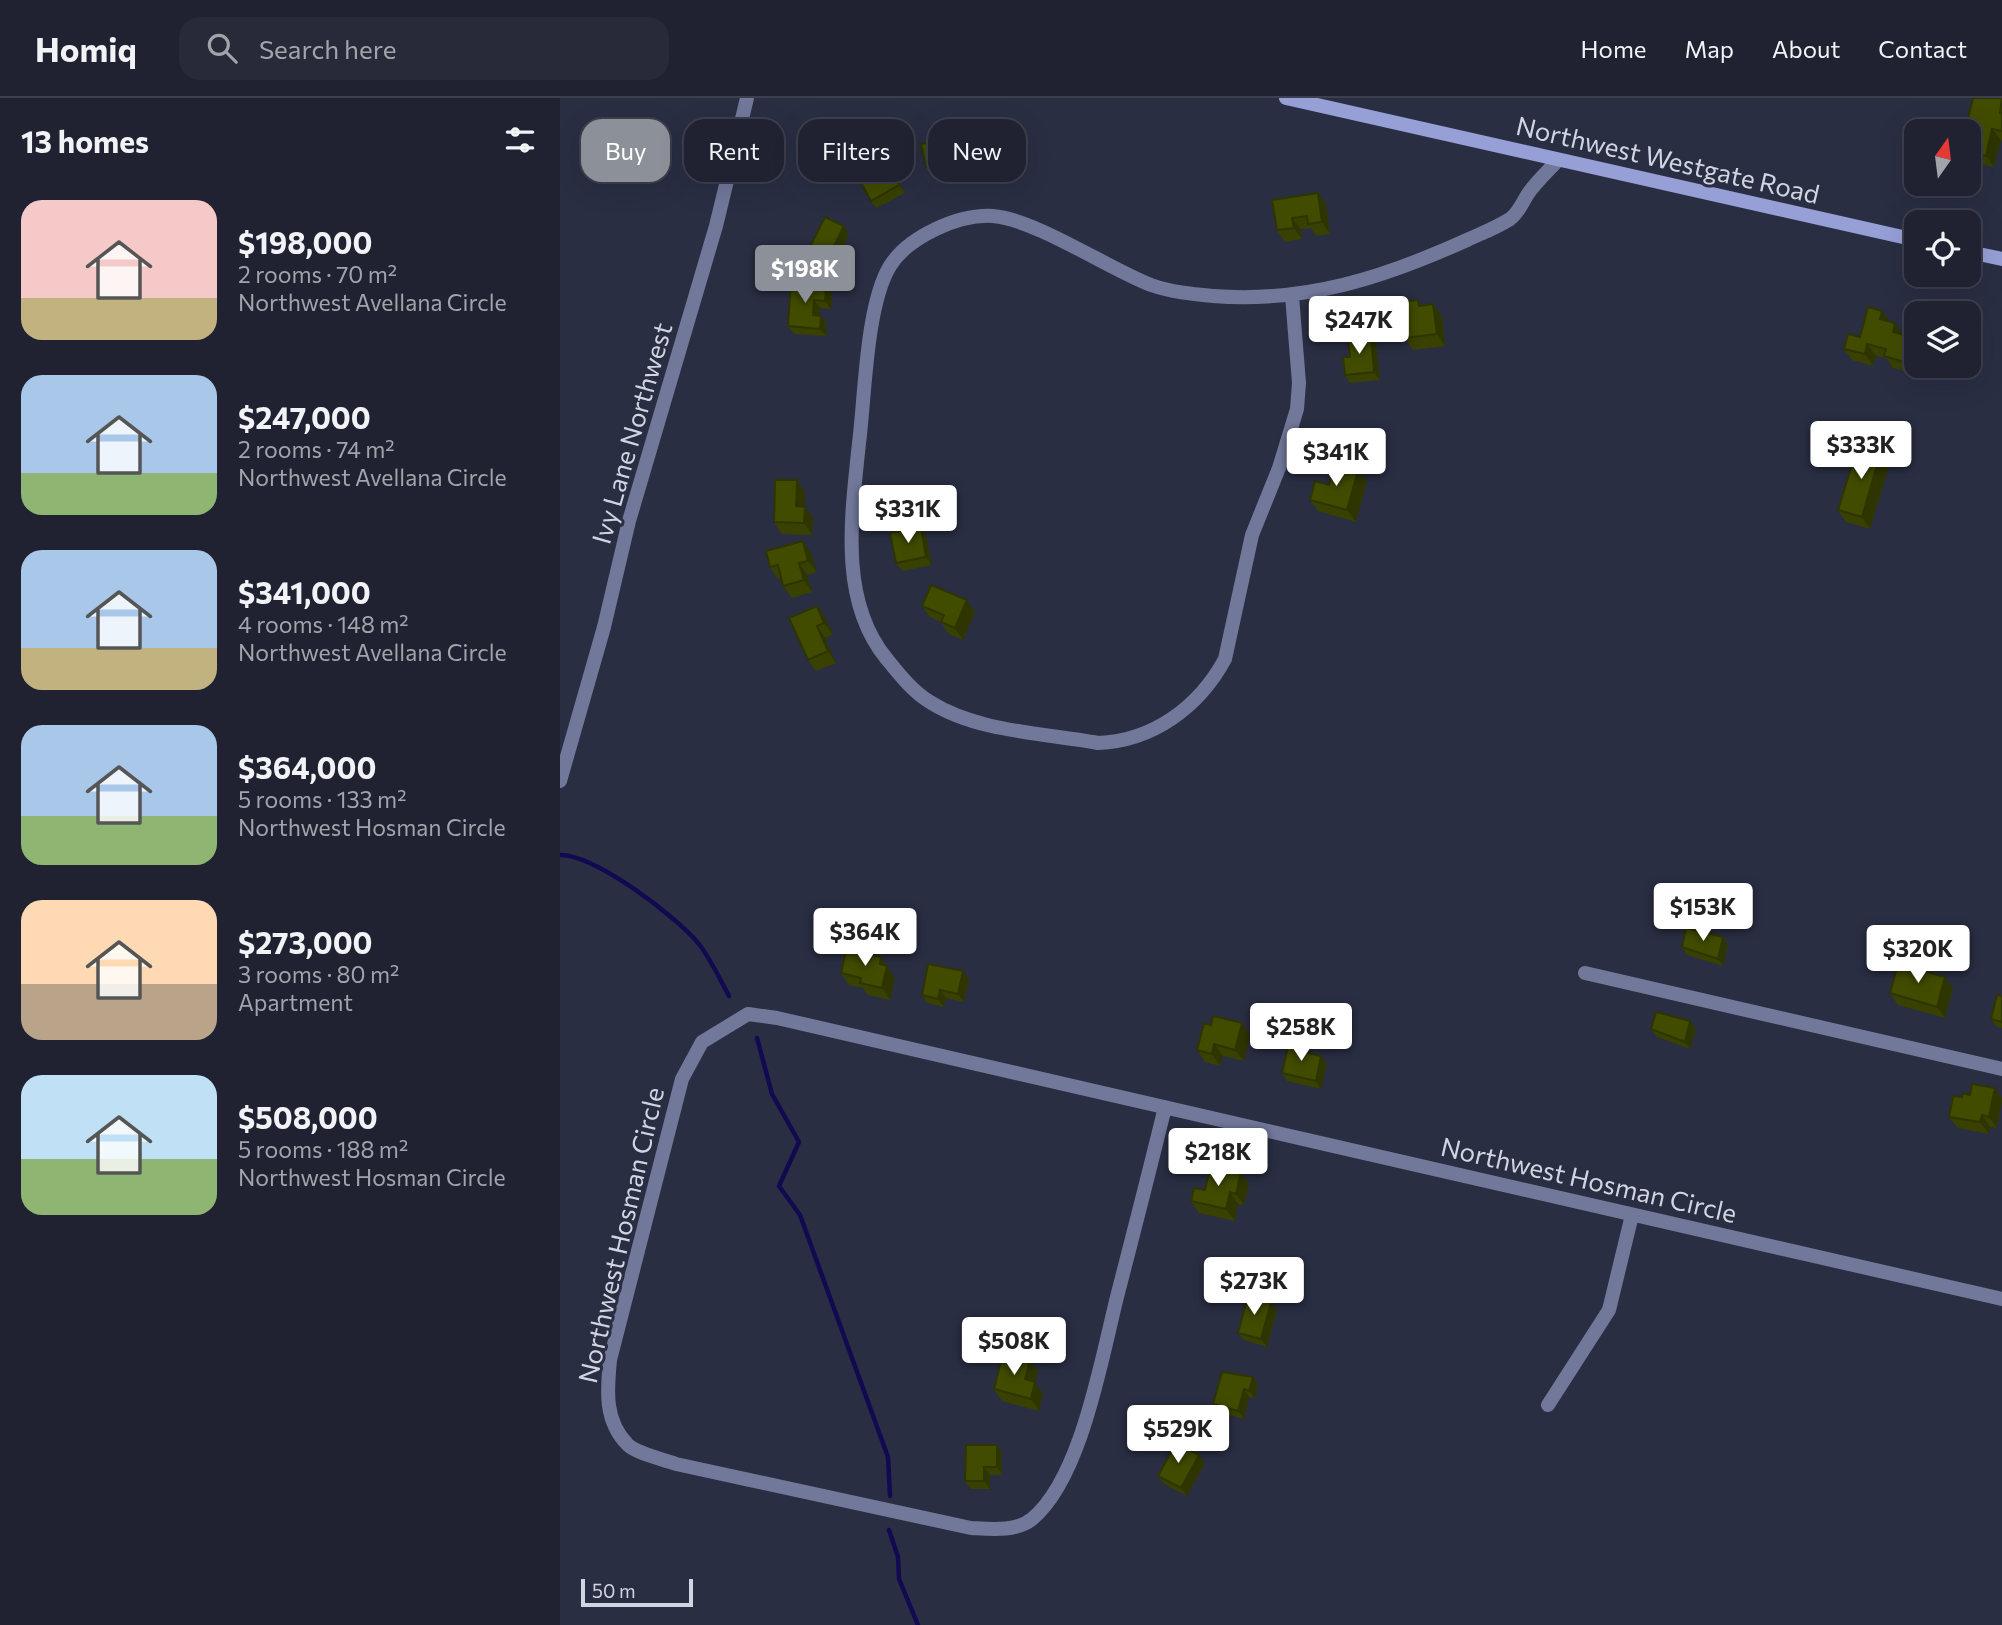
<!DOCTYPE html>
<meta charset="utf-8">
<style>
body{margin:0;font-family:Commissioner,sans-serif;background:#282a3a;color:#f1f3f6;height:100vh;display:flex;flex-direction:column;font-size:26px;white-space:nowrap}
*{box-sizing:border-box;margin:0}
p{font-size:23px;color:#a2a4ac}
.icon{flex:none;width:38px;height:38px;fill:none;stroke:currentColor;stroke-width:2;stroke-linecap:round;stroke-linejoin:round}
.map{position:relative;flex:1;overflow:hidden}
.details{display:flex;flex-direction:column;background:#202232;width:560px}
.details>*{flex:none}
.hud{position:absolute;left:21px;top:21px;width:665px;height:63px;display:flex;gap:14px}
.needle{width:46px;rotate:14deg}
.tools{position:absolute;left:1344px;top:21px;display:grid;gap:14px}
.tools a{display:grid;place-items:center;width:77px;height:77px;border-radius:14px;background:#202232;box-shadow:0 7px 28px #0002,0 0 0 2px #3d3f4d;font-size:35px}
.scale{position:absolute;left:21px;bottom:18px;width:112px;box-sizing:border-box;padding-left:7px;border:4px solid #d1d4e1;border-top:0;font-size:19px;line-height:24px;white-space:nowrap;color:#d1d4e1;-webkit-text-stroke:5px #2a2e43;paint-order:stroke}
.price{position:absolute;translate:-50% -60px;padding:0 16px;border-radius:7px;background:#fff;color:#222;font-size:23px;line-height:46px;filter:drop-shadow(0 2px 4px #0008)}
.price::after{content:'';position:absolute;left:50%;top:42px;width:21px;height:16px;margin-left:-10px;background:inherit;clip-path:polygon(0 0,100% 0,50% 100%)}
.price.on{background:#8c9099;color:#fff}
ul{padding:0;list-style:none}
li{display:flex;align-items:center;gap:21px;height:175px;padding:0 21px}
li span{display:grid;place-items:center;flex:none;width:196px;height:140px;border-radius:21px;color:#555}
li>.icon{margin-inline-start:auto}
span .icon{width:84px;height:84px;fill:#fffc;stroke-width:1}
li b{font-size:30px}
h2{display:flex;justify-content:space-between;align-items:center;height:84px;padding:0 21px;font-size:30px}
.pill{padding:0 24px;border-radius:21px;background:#202232;box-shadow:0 7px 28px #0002,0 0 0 2px #3d3f4d;font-size:24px;line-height:63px}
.pill.on{background:#8c9099;color:#fff}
header{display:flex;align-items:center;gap:42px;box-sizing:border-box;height:98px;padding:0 35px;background:#202232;border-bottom:2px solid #3d3f4d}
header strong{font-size:33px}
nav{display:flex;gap:38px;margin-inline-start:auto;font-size:24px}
.search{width:490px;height:63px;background:#282a3a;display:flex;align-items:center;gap:18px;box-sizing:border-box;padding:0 24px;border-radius:21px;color:#a2a4ac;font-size:26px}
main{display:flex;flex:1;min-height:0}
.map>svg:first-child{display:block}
</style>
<header>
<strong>Homiq</strong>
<div class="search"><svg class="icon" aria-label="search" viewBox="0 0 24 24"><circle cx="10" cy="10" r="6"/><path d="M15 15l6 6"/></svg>Search here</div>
<nav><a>Home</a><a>Map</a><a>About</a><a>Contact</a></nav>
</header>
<main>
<section class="details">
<h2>13 homes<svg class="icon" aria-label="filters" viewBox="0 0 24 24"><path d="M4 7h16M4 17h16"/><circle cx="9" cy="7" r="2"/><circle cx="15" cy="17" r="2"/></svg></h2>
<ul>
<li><span style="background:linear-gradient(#f6c9c9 70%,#c2b280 0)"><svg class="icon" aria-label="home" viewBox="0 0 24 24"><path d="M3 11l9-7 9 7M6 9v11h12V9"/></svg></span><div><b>$198,000</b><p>2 rooms · 70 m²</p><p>Northwest Avellana Circle</p></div></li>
<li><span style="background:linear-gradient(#a9c7e8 70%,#8fb573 0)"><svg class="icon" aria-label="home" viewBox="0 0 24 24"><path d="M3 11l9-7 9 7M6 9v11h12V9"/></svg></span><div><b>$247,000</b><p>2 rooms · 74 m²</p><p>Northwest Avellana Circle</p></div></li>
<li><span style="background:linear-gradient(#a9c7e8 70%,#c2b280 0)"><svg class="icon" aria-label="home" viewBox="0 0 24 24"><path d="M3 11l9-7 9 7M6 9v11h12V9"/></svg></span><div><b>$341,000</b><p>4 rooms · 148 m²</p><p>Northwest Avellana Circle</p></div></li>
<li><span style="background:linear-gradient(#a9c7e8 65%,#8fb573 0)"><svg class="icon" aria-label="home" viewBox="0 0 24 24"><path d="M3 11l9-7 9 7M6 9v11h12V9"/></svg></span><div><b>$364,000</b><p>5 rooms · 133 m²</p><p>Northwest Hosman Circle</p></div></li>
<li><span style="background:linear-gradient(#ffd9b3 60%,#b9a48a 0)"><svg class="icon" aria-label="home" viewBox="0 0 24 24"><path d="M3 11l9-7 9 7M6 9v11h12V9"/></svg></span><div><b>$273,000</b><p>3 rooms · 80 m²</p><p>Apartment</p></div></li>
<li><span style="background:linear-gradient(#bfe0f5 60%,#8fb573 0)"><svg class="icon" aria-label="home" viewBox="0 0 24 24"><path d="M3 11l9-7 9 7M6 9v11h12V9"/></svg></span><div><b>$508,000</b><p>5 rooms · 188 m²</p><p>Northwest Hosman Circle</p></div></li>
</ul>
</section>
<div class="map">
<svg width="1442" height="1527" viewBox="0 0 1442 1527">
<rect width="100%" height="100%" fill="#2a2e43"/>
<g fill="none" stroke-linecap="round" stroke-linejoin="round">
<path stroke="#120a50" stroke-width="4.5" d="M0,757C36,757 117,819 139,846C151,862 160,881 169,898
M197,940L212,996L239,1044L219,1088L240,1117L328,1359L330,1398
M329,1432L338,1459L339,1481L358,1527"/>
<path stroke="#71789a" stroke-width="14" d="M732,198L739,285L737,311L719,370L692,437L665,561C639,609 593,643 538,645C484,635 417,634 370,604C352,593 339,576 326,560C278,501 292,415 299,345C305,299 306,207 330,168C348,139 398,116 433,118C477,122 547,170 591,187C611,194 632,196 653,198C746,205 823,180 907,142C922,135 936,130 950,121C960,114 963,102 970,93C978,82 989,72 998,62
M0,683L44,529L69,423L156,128L187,0
M1025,875L1442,971
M605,1009C590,1071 574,1133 558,1195C542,1257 522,1380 472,1421C456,1434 430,1431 411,1430L116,1366C103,1361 78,1356 68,1347C44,1323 47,1292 50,1262L122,981L142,944L188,916L217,920C625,1014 1034,1108 1442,1201
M988,1307L1049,1212L1072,1117"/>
<path stroke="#96a0d7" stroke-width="14" d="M726,0L1356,142
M1409,154L1442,161"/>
</g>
<path fill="#384100" d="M1442,0V43L1441,42L1434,69L1414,65L1409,57V33Z
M462,33L467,65L426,68L421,60Z
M399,49L405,78L391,81L386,74L371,77L366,69Z
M326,62L345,95L316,110L311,103Z
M758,95L766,106L770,136L756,138L751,130L741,131L742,141L725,144L717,132Z
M289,136L280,156L286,164L279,178L251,165L246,157Z
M266,186L272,194L271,211L260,210L259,218H261L267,226L266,238L234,236L228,228Z
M873,206L882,218L885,248L853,252L845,240L862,207Z
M1322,213L1330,224L1353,275L1333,270L1326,260L1316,258L1313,268L1292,262L1284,251L1300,239Z
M811,238L816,245L820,282L790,285L785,277L790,259Z
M1323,346L1332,358L1310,431L1286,424L1278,412L1299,369Z
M798,372L807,383L796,424L758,413L750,402L769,387Z
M237,382L245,394V409L253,420L252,437L222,436L214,424Z
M361,429L366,437L372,467L342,473L336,465Z
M251,455L257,474L247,477L252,494L232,500L223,488L221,480L218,481L210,469Z
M362,508L415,514L403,542L389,536L381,524L370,519Z
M265,519L273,537L265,540L276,565L256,573L248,562L229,520Z
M1163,839L1168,847L1163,868L1127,857L1122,849Z
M321,859L335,880L330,902L308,897L303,890L289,887L281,875Z
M409,881L404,904L386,900L384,909L367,905L362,897Z
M1393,891L1385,920L1338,907L1330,895Z
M1442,898V930L1437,929L1431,921Z
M1130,923L1136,931L1130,951L1097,939L1091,931Z
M682,925L690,937L684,963L663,958L660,968L645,964L637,952L651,927Z
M740,947L745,954L761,958L767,966L761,991L727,983L722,975Z
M1435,990L1442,1001L1437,1030L1430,1029L1429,1036L1398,1030L1389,1019L1402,999Z
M689,1086L684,1107L678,1106L675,1123L639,1115L631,1103L645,1092Z
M711,1204L717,1212L707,1249L684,1242L678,1235Z
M470,1261L478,1273L475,1284L483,1296L479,1313L442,1303L434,1291Z
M693,1279L698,1287L695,1300L689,1299L684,1321L658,1314L653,1306Z
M442,1355V1377H430V1391H411L405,1383Z
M645,1365L627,1398L604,1386L598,1378Z"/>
<path fill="#2e3500" d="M457,26L462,33L467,65L462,58Z
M1432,31L1441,42L1434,69L1426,58Z
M393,41L399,49L405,78L400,70Z
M326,62L331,70L345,95L339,87Z
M758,95L766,106L770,136L762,124Z
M732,120L741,131L742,141L734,130Z
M284,128L289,136L278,160L272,152Z
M280,156L286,164L279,178L273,170Z
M266,186L272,194L271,211L265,203Z
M254,202L260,210L259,225L253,217Z
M873,206L882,218L885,248L877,236Z
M1322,213L1331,225L1320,221Z
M261,218L267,226L266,238L260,231Z
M1335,225L1344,237L1333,234Z
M811,238L816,245L820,282L814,274Z
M1351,239L1356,246V262L1353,275L1344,264Z
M1307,246L1316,258L1313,268L1305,256Z
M1323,346L1332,358L1310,431L1302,419Z
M798,372L807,383L796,424L787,412Z
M237,382L245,394V409L253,420L252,437L244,425L236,408Z
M361,429L366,437L372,467L366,459Z
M243,443L251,455L257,474L248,463Z
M239,465L247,477L252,494L244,482Z
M407,502L415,514L403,542L395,530Z
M257,508L265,519L273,537L264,525Z
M257,528L265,540L276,565L268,553Z
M1163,839L1168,847L1163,868L1158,861Z
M321,859L335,880L330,902L322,890L320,866Z
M403,873L409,881L404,904L398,896Z
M1385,879L1393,891L1385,920L1377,909Z
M380,892L386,900L384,909L378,901Z
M1130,923L1136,931L1130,951L1125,944Z
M682,925L690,937L684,963L675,952Z
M654,946L663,958L660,968L652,956Z
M761,958L767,966L761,991L756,983Z
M1435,990L1442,1001L1437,1030L1429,1019Z
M1422,1017L1430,1029L1429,1036L1420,1024Z
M681,1074L689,1086L684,1107L676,1096Z
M670,1094L678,1106L675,1123L666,1111Z
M711,1204L717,1212L707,1249L701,1241Z
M470,1261L478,1273L473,1293L465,1281Z
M693,1279L698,1287L695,1300L689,1293Z
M475,1284L483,1296L479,1313L471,1301Z
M684,1291L689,1299L684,1321L678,1313Z
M437,1347L442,1355V1377L437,1369Z
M639,1357L645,1365L627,1398L621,1390Z
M424,1369L430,1377V1391L424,1383Z"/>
<path fill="#414c00" stroke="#2e3500" stroke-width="2" d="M1413,0H1442L1440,15H1442V33L1432,31L1426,58L1409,54V33H1405Z
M457,26L462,58L421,60L417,33Z
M393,41L400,70L386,73L384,65L366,69L361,46Z
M326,62L339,87L311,103L297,77Z
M758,95L762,124L748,126L747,118L732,120L734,130L717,132L712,102Z
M265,119L284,128L272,152L280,156L273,170L246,157Z
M231,184L266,186L265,203L254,202L253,217L261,218L260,231L228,228Z
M858,202L859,208L873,206L877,236L845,240L841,204Z
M1308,209L1322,213L1320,221L1335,225L1333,234L1351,239L1344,264L1324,258L1326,251L1307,246L1305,256L1284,251L1288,236L1300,239Z
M811,238L814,274L785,277L783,259H790L788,239Z
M1307,342L1323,346L1302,419L1278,412L1292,367L1299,369Z
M775,365L798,372L787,412L750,402L755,383L769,387Z
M215,382H237L236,408L245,409L244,425L214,424Z
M361,429L366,459L336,465L330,435Z
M243,443L248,463L239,465L244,482L223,488L218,467L210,469L206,453Z
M371,487L407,502L395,530L381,524L384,517L362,508Z
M257,508L264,525L257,528L268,553L248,562L229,520Z
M1126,830L1163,839L1158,861L1122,849Z
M286,852L321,859L320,866L327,868L322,890L300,885L301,880L281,875Z
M368,866L403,873L398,896L380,892L378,901L362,897Z
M1338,866L1385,879L1377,909L1330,895Z
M1437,897L1442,898V924L1431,921Z
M1096,914L1130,923L1125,944L1091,931Z
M653,918L682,925L675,952L654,946L652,956L637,952L644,925L651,927Z
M729,944L740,947L739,953L761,958L756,983L722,975Z
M1412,986L1435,990L1429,1019L1422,1017L1420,1024L1389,1019L1393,998L1402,999L1403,995L1410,997Z
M653,1068L681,1074L676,1096L670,1094L666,1111L631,1103L634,1090L645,1092L649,1075L652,1076Z
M688,1198L711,1204L701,1241L678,1235Z
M443,1255L470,1261L465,1281L475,1284L471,1301L434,1291Z
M662,1274L693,1279L689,1293L684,1291L678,1313L653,1306Z
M616,1345L639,1357L621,1390L598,1378Z
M406,1347H437V1369H424V1383H405Z"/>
<g text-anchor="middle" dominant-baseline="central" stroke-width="6" stroke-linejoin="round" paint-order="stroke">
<g font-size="26" fill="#d1d4e1" stroke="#2a2e43">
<text transform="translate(1108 61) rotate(13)">Northwest Westgate Road</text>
<text transform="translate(71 335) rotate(-74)">Ivy Lane Northwest</text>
<text transform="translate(1029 1081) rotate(13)">Northwest Hosman Circle</text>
<text transform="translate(60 1137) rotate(-77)">Northwest Hosman Circle</text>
</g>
</g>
</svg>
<div class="tools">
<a><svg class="needle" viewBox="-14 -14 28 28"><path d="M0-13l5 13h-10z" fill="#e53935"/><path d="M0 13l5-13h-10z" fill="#a2a4ac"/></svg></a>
<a><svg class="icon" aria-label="locate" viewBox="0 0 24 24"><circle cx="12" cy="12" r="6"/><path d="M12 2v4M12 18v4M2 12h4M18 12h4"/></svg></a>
<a><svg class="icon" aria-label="layers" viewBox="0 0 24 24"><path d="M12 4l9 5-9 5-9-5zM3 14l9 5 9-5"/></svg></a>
</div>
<div class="scale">50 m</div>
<b class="price on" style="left:245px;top:207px">$198K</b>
<b class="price" style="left:799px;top:258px">$247K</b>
<b class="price" style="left:1301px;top:383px">$333K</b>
<b class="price" style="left:776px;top:390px">$341K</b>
<b class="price" style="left:348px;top:447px">$331K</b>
<b class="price" style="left:1143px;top:845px">$153K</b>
<b class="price" style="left:305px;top:870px">$364K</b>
<b class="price" style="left:1358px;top:887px">$320K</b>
<b class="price" style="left:741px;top:965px">$258K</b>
<b class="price" style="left:658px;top:1090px">$218K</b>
<b class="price" style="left:694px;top:1219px">$273K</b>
<b class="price" style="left:454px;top:1279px">$508K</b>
<b class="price" style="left:618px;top:1367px">$529K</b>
<div class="hud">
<a class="pill on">Buy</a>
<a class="pill">Rent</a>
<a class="pill">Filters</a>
<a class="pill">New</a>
</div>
</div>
</main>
